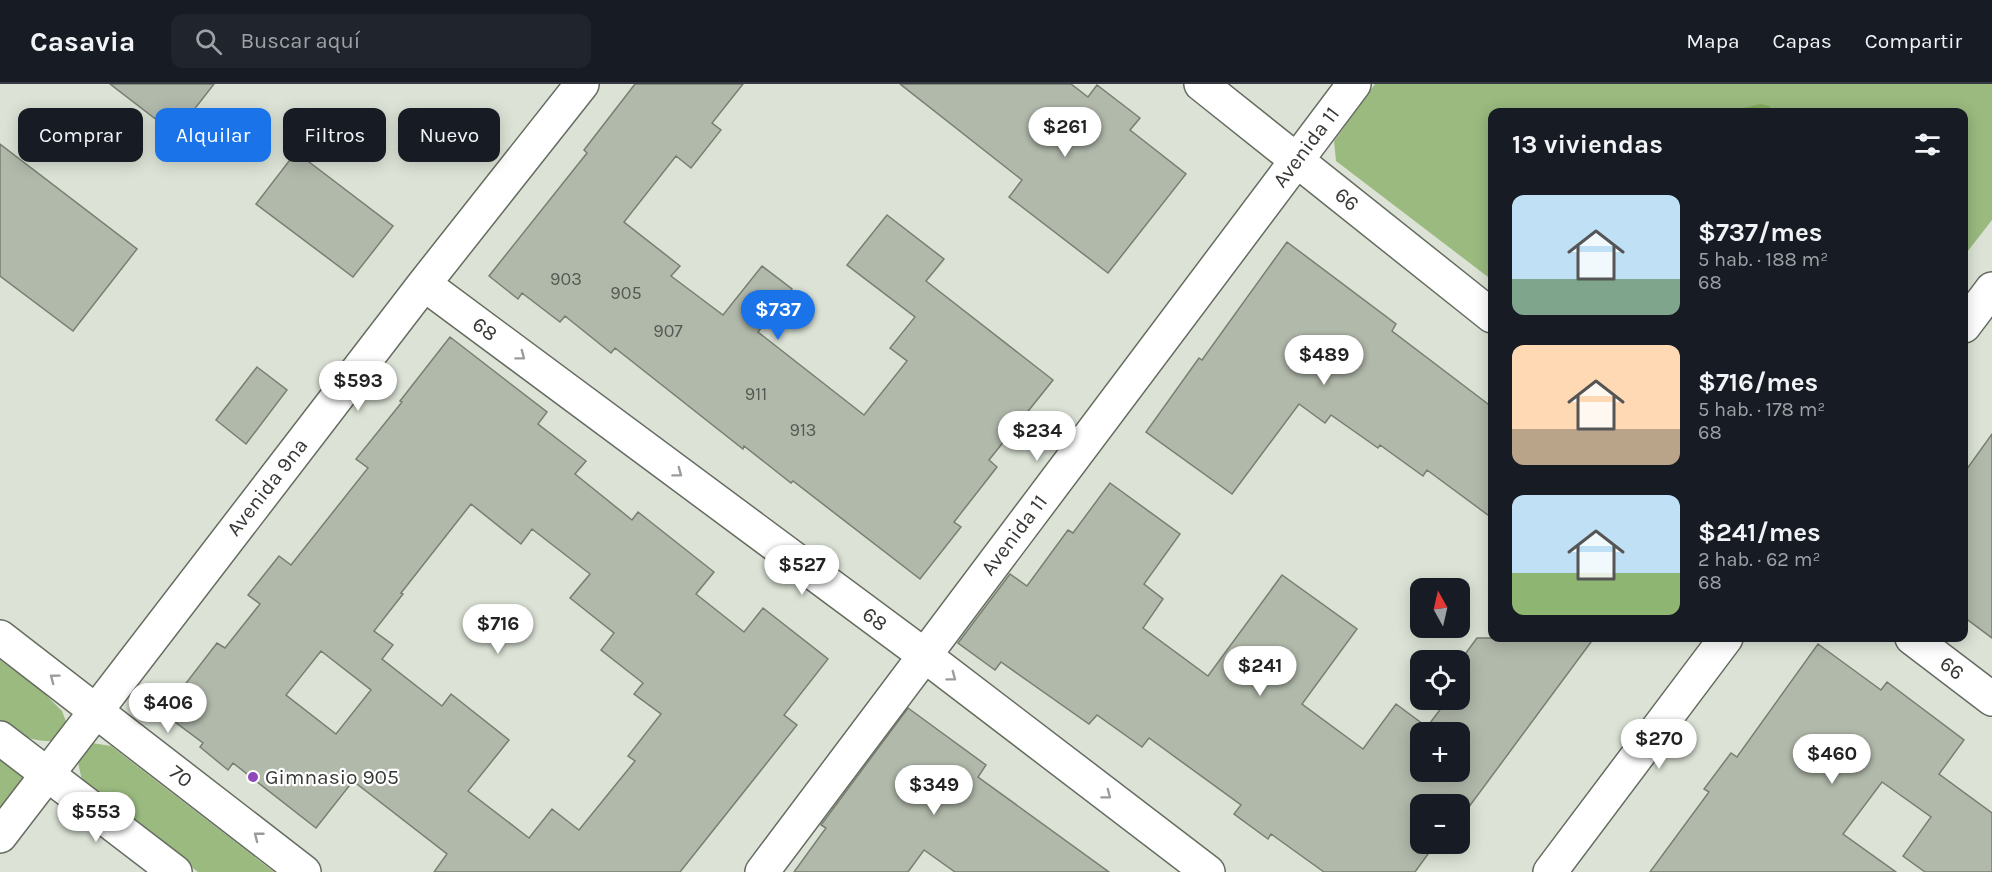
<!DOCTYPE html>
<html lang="es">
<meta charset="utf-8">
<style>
body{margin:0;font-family:Karla,sans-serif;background:#20242c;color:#f1f3f6;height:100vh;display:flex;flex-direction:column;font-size:22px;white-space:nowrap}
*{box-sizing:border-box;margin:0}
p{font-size:20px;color:#9ea1a6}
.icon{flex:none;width:33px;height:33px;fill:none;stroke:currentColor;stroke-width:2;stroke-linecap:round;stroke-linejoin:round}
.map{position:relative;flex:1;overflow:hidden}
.side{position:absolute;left:1488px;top:24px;width:480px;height:534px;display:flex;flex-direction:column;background:#171b24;border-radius:12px;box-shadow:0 3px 15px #0003}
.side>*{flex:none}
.top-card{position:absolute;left:18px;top:24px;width:570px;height:54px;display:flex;gap:12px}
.needle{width:39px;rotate:352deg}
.controls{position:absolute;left:1410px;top:494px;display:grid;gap:12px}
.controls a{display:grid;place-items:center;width:60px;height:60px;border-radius:12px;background:#171b24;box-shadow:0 3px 15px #0003;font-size:30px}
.price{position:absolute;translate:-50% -51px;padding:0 14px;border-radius:21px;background:#fff;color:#222;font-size:20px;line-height:39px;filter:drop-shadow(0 2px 3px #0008)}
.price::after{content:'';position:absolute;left:50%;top:36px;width:18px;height:14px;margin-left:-9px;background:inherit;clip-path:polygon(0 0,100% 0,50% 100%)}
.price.current{background:#1a73e8;color:#fff}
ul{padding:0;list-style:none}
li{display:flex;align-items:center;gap:18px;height:150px;padding:0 24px}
li span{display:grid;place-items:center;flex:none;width:168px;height:120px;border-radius:12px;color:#555}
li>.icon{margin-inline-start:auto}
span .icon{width:72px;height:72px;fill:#fffc;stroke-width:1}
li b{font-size:26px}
h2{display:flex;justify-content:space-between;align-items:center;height:72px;padding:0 24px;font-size:26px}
.chip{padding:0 21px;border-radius:12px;background:#171b24;box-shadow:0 3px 15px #0003;font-size:21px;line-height:54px}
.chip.current{background:#1a73e8;color:#fff}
header{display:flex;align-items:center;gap:36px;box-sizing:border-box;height:84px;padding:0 30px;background:#171b24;border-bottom:2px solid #363941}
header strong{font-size:28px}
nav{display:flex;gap:33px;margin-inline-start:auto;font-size:21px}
.search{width:420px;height:54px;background:#20242c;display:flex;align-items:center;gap:15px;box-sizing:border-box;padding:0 21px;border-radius:12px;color:#9ea1a6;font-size:22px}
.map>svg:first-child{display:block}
</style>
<header>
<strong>Casavia</strong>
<div class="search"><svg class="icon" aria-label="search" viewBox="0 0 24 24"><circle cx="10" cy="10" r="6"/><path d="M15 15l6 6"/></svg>Buscar aquí</div>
<nav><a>Mapa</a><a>Capas</a><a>Compartir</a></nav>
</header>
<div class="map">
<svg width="1992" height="788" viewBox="0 0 1992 788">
<rect width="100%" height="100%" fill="#dce3d6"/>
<path fill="#9aba7f" d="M1375,0H1992V136L1964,172V28H1492V196L1336,77L1334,57Z
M0,576L41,606L62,627L73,656L111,662L274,788H198L83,701L73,656C36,658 30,659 0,636Z
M0,654L48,691L0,752Z"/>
<path fill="#83ac5d" d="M1760,20L1769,22L1774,28H1730C1740,24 1750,23 1760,20Z"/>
<path fill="#b1b9ab" stroke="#787f72" stroke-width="1.5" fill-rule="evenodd" d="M110,0H214L175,50Z
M635,0H743L712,39L721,46L691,84L676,72L624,138L680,182L671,192L723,231L762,182L792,205L758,248L864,331L907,277L890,264L915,233L847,181L887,131L944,175L926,197L1053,296L989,376L997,383L954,438L961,443L920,495L793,397L791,399L744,362L743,365L615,264L611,269L565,232L560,238L522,209L518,215L489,192L587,69L584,66Z
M900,0H1071L1088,13L1097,1L1140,34L1130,46L1186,90L1108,189L1009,113L1022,96Z
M0,60L137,165L73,247L0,192Z
M296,68L393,142L353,193L256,120Z
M1287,158L1396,240L1392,247L1492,323V434L1427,386L1423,392L1380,361L1378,364L1331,331L1325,339L1299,320L1232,410L1146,348L1199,274L1202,276Z
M450,253L547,328L538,340L586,377L575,390L632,436L638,428L714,488L696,510L744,548L763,524L828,575L784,631L797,641L680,788H434L447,770L353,697L316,744L233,679L228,686L200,663L203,659L163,629L217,559L225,564L260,520L248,511L279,472L291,481L368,384L356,375L402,318L400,317ZM471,420L521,460L532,445L590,490L570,514L614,549L601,566L643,599L634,610L661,630L628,672L635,677L579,746L552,725L529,754L468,707L509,656L451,610L442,622L382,575L393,561L374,547L403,510L401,509ZM321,567L371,606L336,650L286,611Z
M257,283L287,306L246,360L216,336Z
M1992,350V554L1964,533V389Z
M1110,399L1180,450L1144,500L1163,515L1143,544L1208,592L1282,491L1357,545L1302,620L1363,665L1396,620L1427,643L1448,615H1460V577L1477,554H1594L1460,735V720H1420V759H1436L1415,788H1324L1271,750L1268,755L1234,730L1241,721L1149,654L1142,663L1097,631L1089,640L1001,578L995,586L958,559L1010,490L1027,502L1068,446L1073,449ZM1420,648H1460V687H1420Z
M1818,560L1881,606L1887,598L1964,656L1939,690L1992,729V788H1925L1903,772L1931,733L1882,698L1843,750L1896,788H1650L1709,708L1704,705L1731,669L1737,673Z
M908,624L986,681L978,693L1109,788H955L924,766L908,788H794L826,744L821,741Z"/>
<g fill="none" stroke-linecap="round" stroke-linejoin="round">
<g stroke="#656c60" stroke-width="36">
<path id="minor" d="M1201,0L1492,232
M424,200L924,571L1208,788
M1964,242L1992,205
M1912,554L1992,615
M0,752L424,200L582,0
M762,788L1354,0
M1550,788L1726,554"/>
</g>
<g stroke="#656c60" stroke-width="36">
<path id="major" d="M0,553L304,788
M0,654L175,788"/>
</g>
<use href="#minor" stroke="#fff" stroke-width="33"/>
<use href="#major" stroke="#fff" stroke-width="33"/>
</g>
<defs><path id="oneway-chevron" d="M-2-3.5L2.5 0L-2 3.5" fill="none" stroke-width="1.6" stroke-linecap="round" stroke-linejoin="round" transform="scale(1.5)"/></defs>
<g stroke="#9a9c9a">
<use href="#oneway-chevron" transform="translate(521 272) rotate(37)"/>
<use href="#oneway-chevron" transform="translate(678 389) rotate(37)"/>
<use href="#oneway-chevron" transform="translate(952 593) rotate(37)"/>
<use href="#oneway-chevron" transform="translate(54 594) rotate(-143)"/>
<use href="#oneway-chevron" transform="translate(1107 711) rotate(37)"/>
<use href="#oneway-chevron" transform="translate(258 752) rotate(-142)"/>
</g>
<circle fill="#9047b9" stroke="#fff" stroke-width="2" cx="253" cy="693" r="6"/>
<g text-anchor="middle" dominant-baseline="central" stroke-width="4.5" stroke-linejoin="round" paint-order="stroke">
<g font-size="18" fill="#555952">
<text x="566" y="195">903</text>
<text x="626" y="209">905</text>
<text x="668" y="247">907</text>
<text x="756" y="310">911</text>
<text x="803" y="346">913</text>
</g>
<g font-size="21" fill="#363934" stroke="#fff">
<text transform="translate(1306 63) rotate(-53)">Avenida 11</text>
<text transform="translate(1347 115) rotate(39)">66</text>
<text transform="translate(485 245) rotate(37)">68</text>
<text transform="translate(267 403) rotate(-52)">Avenida 9na</text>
<text transform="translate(1014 451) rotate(-53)">Avenida 11</text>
<text transform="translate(875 535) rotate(37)">68</text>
<text transform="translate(1952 584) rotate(38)">66</text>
<text transform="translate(181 692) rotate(38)">70</text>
</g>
<g font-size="21" fill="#363934" stroke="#fff" text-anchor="start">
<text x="265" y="693">Gimnasio 905</text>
</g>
</g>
</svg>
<div class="controls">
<a><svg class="needle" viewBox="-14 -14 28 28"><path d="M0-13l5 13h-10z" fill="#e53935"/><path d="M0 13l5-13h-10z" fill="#9ea1a6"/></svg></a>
<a><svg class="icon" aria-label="locate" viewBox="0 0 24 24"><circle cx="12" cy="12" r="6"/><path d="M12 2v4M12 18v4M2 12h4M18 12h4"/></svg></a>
<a>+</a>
<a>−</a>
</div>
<b class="price" style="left:1065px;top:74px">$261</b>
<b class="price current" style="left:778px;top:257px">$737</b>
<b class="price" style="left:1324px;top:302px">$489</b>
<b class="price" style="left:358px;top:328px">$593</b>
<b class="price" style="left:1037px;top:378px">$234</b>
<b class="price" style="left:802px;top:512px">$527</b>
<b class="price" style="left:498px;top:571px">$716</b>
<b class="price" style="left:1260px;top:613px">$241</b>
<b class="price" style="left:168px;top:650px">$406</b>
<b class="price" style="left:1659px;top:686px">$270</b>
<b class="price" style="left:1832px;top:701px">$460</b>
<b class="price" style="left:934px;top:732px">$349</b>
<b class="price" style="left:96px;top:759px">$553</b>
<div class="top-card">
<a class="chip">Comprar</a>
<a class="chip current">Alquilar</a>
<a class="chip">Filtros</a>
<a class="chip">Nuevo</a>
</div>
<section class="side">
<h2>13 viviendas<svg class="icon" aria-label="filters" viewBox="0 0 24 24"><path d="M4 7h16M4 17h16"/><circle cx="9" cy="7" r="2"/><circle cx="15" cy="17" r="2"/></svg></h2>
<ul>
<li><span style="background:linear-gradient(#bfe0f5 70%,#7fa58c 0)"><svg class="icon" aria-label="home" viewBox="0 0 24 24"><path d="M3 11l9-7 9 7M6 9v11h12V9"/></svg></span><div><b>$737/mes</b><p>5 hab. · 188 m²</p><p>68</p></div></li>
<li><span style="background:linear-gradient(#ffd9b3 70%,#b9a48a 0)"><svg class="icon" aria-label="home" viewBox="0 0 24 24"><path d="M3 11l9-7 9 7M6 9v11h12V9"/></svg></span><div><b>$716/mes</b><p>5 hab. · 178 m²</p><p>68</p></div></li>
<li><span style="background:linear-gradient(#bfe0f5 65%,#8fb573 0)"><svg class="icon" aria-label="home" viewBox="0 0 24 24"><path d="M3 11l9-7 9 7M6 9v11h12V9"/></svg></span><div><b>$241/mes</b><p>2 hab. · 62 m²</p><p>68</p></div></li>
</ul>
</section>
</div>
